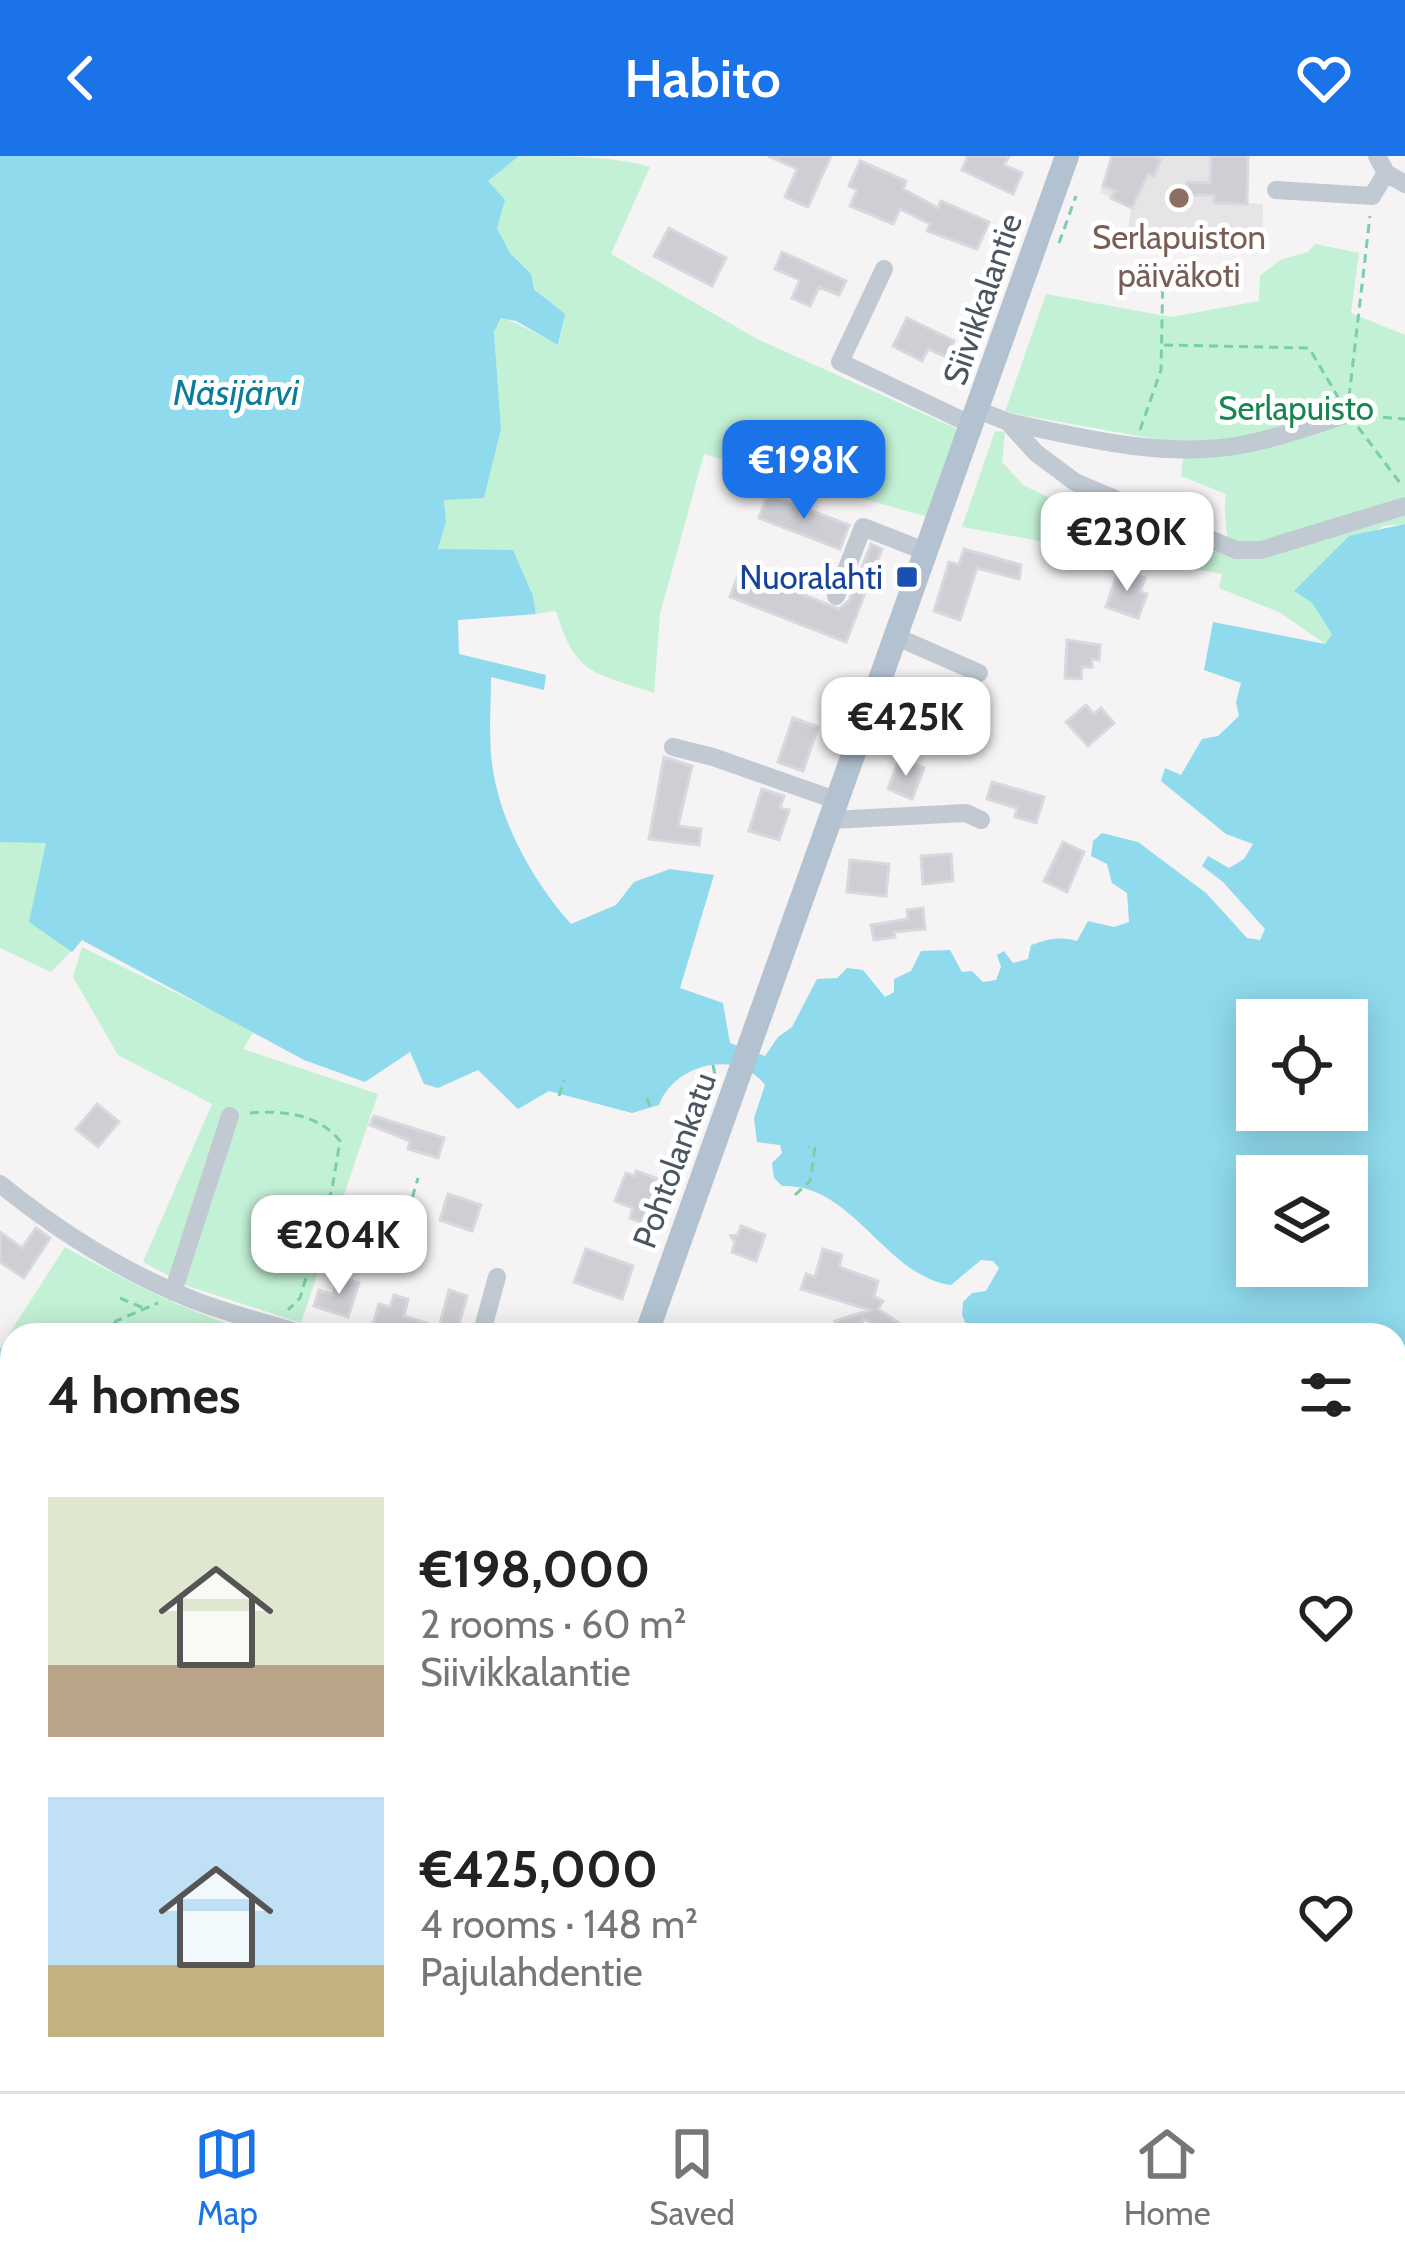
<!DOCTYPE html>
<meta charset="utf-8">
<style>
body{margin:0;font-family:Cabin,sans-serif;background:#f2f2f2;color:#222;height:100vh;display:flex;flex-direction:column;font-size:45px;white-space:nowrap}
*{box-sizing:border-box;margin:0}
p{font-size:39px;color:#767676}
.icon{flex:none;width:66px;height:66px;fill:none;stroke:currentColor;stroke-width:2;stroke-linecap:round;stroke-linejoin:round}
.map{position:relative;flex:1;overflow:hidden}
.panel{position:absolute;left:0px;top:1167px;width:1407px;height:768px;display:flex;flex-direction:column;background:#fff;border-radius:36px 36px 0 0;box-shadow:0 6px 30px #0003}
.panel>*{flex:none}
.fabs{position:absolute;left:1236px;top:843px;display:grid;gap:24px}
.fabs a{display:grid;place-items:center;width:132px;height:132px;border-radius:0px;background:#fff;box-shadow:0 6px 30px #0003;font-size:60px}
.price{position:absolute;translate:-50% -102px;padding:0 27px;border-radius:24px;background:#fff;color:#222;font-size:39px;line-height:78px;filter:drop-shadow(0 3px 6px #0008)}
.price::after{content:'';position:absolute;left:50%;top:72px;width:36px;height:27px;margin-left:-18px;background:inherit;clip-path:polygon(0 0,100% 0,50% 100%)}
.price.selected{background:#1a73e8;color:#fff}
ul{padding:0;list-style:none}
li{display:flex;align-items:center;gap:36px;height:300px;padding:0 48px}
li span{display:grid;place-items:center;flex:none;width:336px;height:240px;border-radius:0px;color:#555}
li>.icon{margin-inline-start:auto}
span .icon{width:144px;height:144px;fill:#fffc;stroke-width:1}
li b{font-size:51px}
h2{display:flex;justify-content:space-between;align-items:center;height:144px;padding:0 48px;font-size:51px}
header{display:flex;justify-content:space-between;align-items:center;height:156px;padding:0 48px;background:#1a73e8;color:#fff;font-size:54px;font-weight:600}
.dock{display:flex;justify-content:space-around;align-items:center;height:168px;border-top:3px solid #e0e0e0;background:#fff;font-size:33px;color:#767676}
.dock a{display:grid;justify-items:center;gap:6px}
.dock .selected{color:#1a73e8}
.map>svg:first-child{display:block}
</style>
<header><svg class="icon" aria-label="back" viewBox="0 0 24 24"><path d="M15 5l-7 7 7 7"/></svg>Habito<svg class="icon" aria-label="heart" viewBox="0 0 24 24"><path d="M12 20l-8-8c-3-5 5-10 8-4 3-6 11-1 8 4z"/></svg></header>
<div class="map">
<svg width="1405" height="1935" viewBox="0 0 1405 1935">
<rect width="100%" height="100%" fill="#f5f3f3"/>
<path fill="#e6e4e5" d="M1112,0H1248L1247,47L1263,48L1262,89L1182,92L1175,86L1126,85L1131,53L1100,36L1111,13L1107,10Z"/>
<path fill="#c3f1d5" d="M519,0C559,0 615,0 650,11L611,98L757,183L962,275L928,361L704,298L660,458L654,537C594,516 576,521 556,455L536,458L533,440L438,394L446,366L444,344L484,341L501,273L494,176L502,161L559,188L564,158L534,132L531,118L510,97L497,72L487,25Z
M1315,88L1359,97L1351,157L1405,179V368L1383,370L1295,436L1312,447L1332,478L1325,488L1281,457L1219,432L1222,418L962,371L995,275L1005,276L1002,306L1023,329L1062,348L1226,399C1230,378 1222,359 1226,338L1181,320L1183,302L1155,283L1005,256L1046,138L1171,161L1259,145L1260,120L1280,104L1308,96Z
M0,686H46L253,877L243,893L378,938L301,1167L188,1130L143,1106L212,948L118,899L73,821L82,791L207,852L82,784L51,816L0,792Z
M65,1091C129,1127 190,1157 261,1179H12V1197L0,1192Z"/>
<path fill="#90daee" fill-rule="evenodd" d="M0,0H519L488,25L505,44L497,72L510,97L531,118L534,133L565,158L558,189L516,165L501,162L494,176L501,273L484,342L444,344L446,366L438,393L513,394L533,440L536,458L458,464L459,498L546,519L544,534L491,521C491,547 489,573 491,598C496,660 531,723 571,768L616,749L634,726L670,713L714,719L680,832L723,847L730,887L765,900L778,881L792,871L817,823L837,822L847,812L863,814L885,841L894,836V823L911,815L921,795L950,794L962,816L972,815L983,826L996,824L1001,811L997,799L1004,795L1013,807L1028,803L1031,789C1049,783 1059,780 1077,785L1088,765L1114,771L1129,766L1127,737L1112,727L1107,708L1091,700L1093,685L1102,677L1138,686L1206,737L1247,782L1260,784L1265,773L1223,726L1202,710L1208,700L1229,712L1244,703L1253,688L1226,678L1161,625L1165,612L1181,619L1202,583L1218,580L1239,560L1236,546L1241,527L1204,514L1213,466L1325,488L1332,478L1312,447L1294,435L1349,380L1405,368V1935H736L733,1923H1395V1179H971L962,1159L963,1146L972,1137L986,1135L999,1112L993,1105L981,1104L951,1129C885,1120 853,1027 782,1030L774,1022L772,1007L782,997L780,989L757,986L754,962L765,929C737,892 674,908 659,949L632,957L549,935L518,953L478,914L438,932L424,928L410,896L365,926L304,904L82,784L72,796L29,766L46,687L0,686ZM1257,864H1347V954H1257ZM1257,1020H1347V1110H1257Z
M0,1192L12,1198V1757L0,1772Z"/>
<path fill="#cdcfd5" stroke="#d7d9de" stroke-width="3" d="M768,0H831L808,51L785,41L797,13Z
M968,0H1009L1004,9L1022,17L1013,38L962,14Z
M1112,0H1153L1161,4L1154,20L1148,18L1132,52L1111,42L1115,35L1103,30Z
M1211,0H1248L1247,48L1214,47V39H1187V26L1210,27Z
M860,5L906,25L903,33L938,52L941,45L989,66L977,93L927,75L930,68L900,53L893,68L850,50L857,34L849,30Z
M669,72L726,102L712,130L654,100Z
M782,96L846,125L839,139L819,131L810,150L792,142L800,124L775,113Z
M907,162L954,185L946,201L928,193L922,205L893,190Z
M768,338L849,369L840,393L759,362Z
M871,388L882,393L846,486L730,441L740,414L839,453L849,445Z
M964,393L1021,409L1019,423L977,412L960,464L934,455L949,406L959,409Z
M1119,413L1145,422L1140,436L1147,438L1138,462L1106,451Z
M1067,484L1100,489L1099,504L1092,503V511H1082L1081,523L1065,522Z
M1086,549L1094,558L1101,552L1114,567L1088,590L1066,566Z
M793,562L818,571L803,615L778,606Z
M664,601L692,610L678,670L701,673L699,689L649,683Z
M899,603L924,612L912,643L888,633Z
M992,626L1044,641L1036,667L1015,661L1017,652L987,643Z
M762,633L784,640L780,652L789,654L779,684L749,675Z
M1063,686L1084,696L1067,736L1044,725Z
M951,698L953,725L923,728L921,700Z
M850,704L889,708L886,740L847,736Z
M923,752L925,773L894,776L895,781L874,784L871,769L908,763L907,754Z
M97,948L119,966L98,991L76,973Z
M374,960L444,982L438,1002L408,993L410,985L370,969Z
M636,1015L658,1023L642,1067L630,1062L633,1052L615,1045L626,1017L635,1020Z
M448,1038L481,1049L472,1075L440,1064Z
M741,1070L765,1079L756,1105L732,1096L735,1086L731,1080L738,1079Z
M36,1072L50,1082L24,1122L0,1106V1076L22,1092Z
M586,1093L633,1110L622,1143L574,1126Z
M823,1093L842,1099L839,1111L878,1125L874,1140L883,1145L878,1153L917,1179H893L864,1163L858,1171L838,1178L835,1165L870,1154L801,1133L806,1118L815,1121Z
M338,1120L359,1127L348,1161L314,1150L319,1134L333,1139Z
M449,1134L467,1140L456,1179H397L372,1171L379,1148L390,1151L394,1139L408,1143L404,1160L439,1171Z"/>
<g fill="none" stroke-linecap="round" stroke-linejoin="round">
<path stroke="#7ad0a6" stroke-width="3" stroke-dasharray="9 6" stroke-linecap="butt" d="M1059,87L1076,40
M1164,189L1309,192L1338,241
M1349,241L1370,60
M1368,260L1405,263
M1358,271L1403,331
M1140,274L1161,214L1163,117
M713,909L716,924
M559,940L564,924
M647,942L651,954
M250,957C282,954 319,958 340,985L332,1033L300,1142L288,1154
M795,1039L810,1025L815,992L808,991
M408,1056L418,1022
M120,1142L146,1153
M105,1179L116,1165L158,1147
M0,1753L12,1762
M355,1923L360,1935
M448,1923L459,1935
M106,1926L119,1923"/>
<path stroke="#c1cad2" stroke-width="18" d="M1377,0L1386,17L1405,28
M1276,34L1372,40L1386,17
M884,113L840,206L972,269
M978,254L1008,266L1036,297L1075,326L1236,394H1261L1405,350
M1008,266C1082,282 1165,303 1241,289C1277,283 1313,269 1349,258
M836,440L863,371L927,396
M897,481L979,517
M673,591L713,601L838,645
M831,664L966,657L981,664
M0,1028C58,1075 121,1115 191,1143C228,1158 268,1167 306,1179
M173,1136L230,960
M481,1179L497,1121
M81,1935L90,1923
M192,1935L194,1924L273,1930L275,1935
M502,1935L504,1923"/>
<path stroke="#b3c2d1" stroke-width="24" d="M646,1179L1067,0
M601,1935L602,1923"/>
</g>
<circle fill="#8d6e63" stroke="#fff" stroke-width="4.5" cx="1179" cy="42" r="12"/>
<rect fill="#1a4fb4" stroke="#fff" stroke-width="4.5" x="895" y="409" width="24" height="24" rx="6"/>
<g text-anchor="middle" dominant-baseline="central" stroke-width="10" stroke-linejoin="round" paint-order="stroke">
<g font-size="33" fill="#785e54" stroke="#fff">
<text x="1179" y="81">Serlapuiston<tspan x="1179" dy="38">päiväkoti</tspan></text>
</g>
<g font-size="33" fill="#4a5661" stroke="#fff">
<text transform="translate(982 143) rotate(-71)">Siivikkalantie</text>
<text transform="translate(674 1004) rotate(-70)">Pohtolankatu</text>
</g>
<g font-size="33" fill="#17864f" stroke="#fff">
<text x="1296" y="252">Serlapuisto</text>
</g>
<g font-size="33" fill="#164399" stroke="#fff" text-anchor="end">
<text x="883" y="421">Nuoralahti</text>
</g>
<g font-size="36" font-style="italic" fill="#0c7c9b" stroke="#fff">
<text x="236" y="236">Näsijärvi</text>
</g>
</g>
</svg>
<div class="fabs">
<a><svg class="icon" aria-label="locate" viewBox="0 0 24 24"><circle cx="12" cy="12" r="6"/><path d="M12 2v4M12 18v4M2 12h4M18 12h4"/></svg></a>
<a><svg class="icon" aria-label="layers" viewBox="0 0 24 24"><path d="M12 4l9 5-9 5-9-5zM3 14l9 5 9-5"/></svg></a>
</div>
<b class="price selected" style="left:804px;top:366px">€198K</b>
<b class="price" style="left:1127px;top:438px">€230K</b>
<b class="price" style="left:906px;top:623px">€425K</b>
<b class="price" style="left:339px;top:1141px">€204K</b>
<section class="panel">
<h2>4 homes<svg class="icon" aria-label="filters" viewBox="0 0 24 24"><path d="M4 7h16M4 17h16"/><circle cx="9" cy="7" r="2"/><circle cx="15" cy="17" r="2"/></svg></h2>
<ul>
<li><span style="background:linear-gradient(#dfe7d0 70%,#b9a48a 0)"><svg class="icon" aria-label="home" viewBox="0 0 24 24"><path d="M3 11l9-7 9 7M6 9v11h12V9"/></svg></span><div><b>€198,000</b><p>2 rooms · 60 m²</p><p>Siivikkalantie</p></div><svg class="icon" aria-label="heart" viewBox="0 0 24 24"><path d="M12 20l-8-8c-3-5 5-10 8-4 3-6 11-1 8 4z"/></svg></li>
<li><span style="background:linear-gradient(#bfe0f5 70%,#c2b280 0)"><svg class="icon" aria-label="home" viewBox="0 0 24 24"><path d="M3 11l9-7 9 7M6 9v11h12V9"/></svg></span><div><b>€425,000</b><p>4 rooms · 148 m²</p><p>Pajulahdentie</p></div><svg class="icon" aria-label="heart" viewBox="0 0 24 24"><path d="M12 20l-8-8c-3-5 5-10 8-4 3-6 11-1 8 4z"/></svg></li>
</ul>
</section>
</div>
<nav class="dock">
<a class="selected"><svg class="icon" aria-label="map" viewBox="0 0 24 24"><path d="M3 6l6-2 6 2 6-2v14l-6 2-6-2-6 2zM9 4v14M15 6v14"/></svg>Map</a>
<a><svg class="icon" aria-label="saved" viewBox="0 0 24 24"><path d="M7 4h10v16l-5-4-5 4z"/></svg>Saved</a>
<a><svg class="icon" aria-label="home" viewBox="0 0 24 24"><path d="M3 11l9-7 9 7M6 9v11h12V9"/></svg>Home</a>
</nav>
